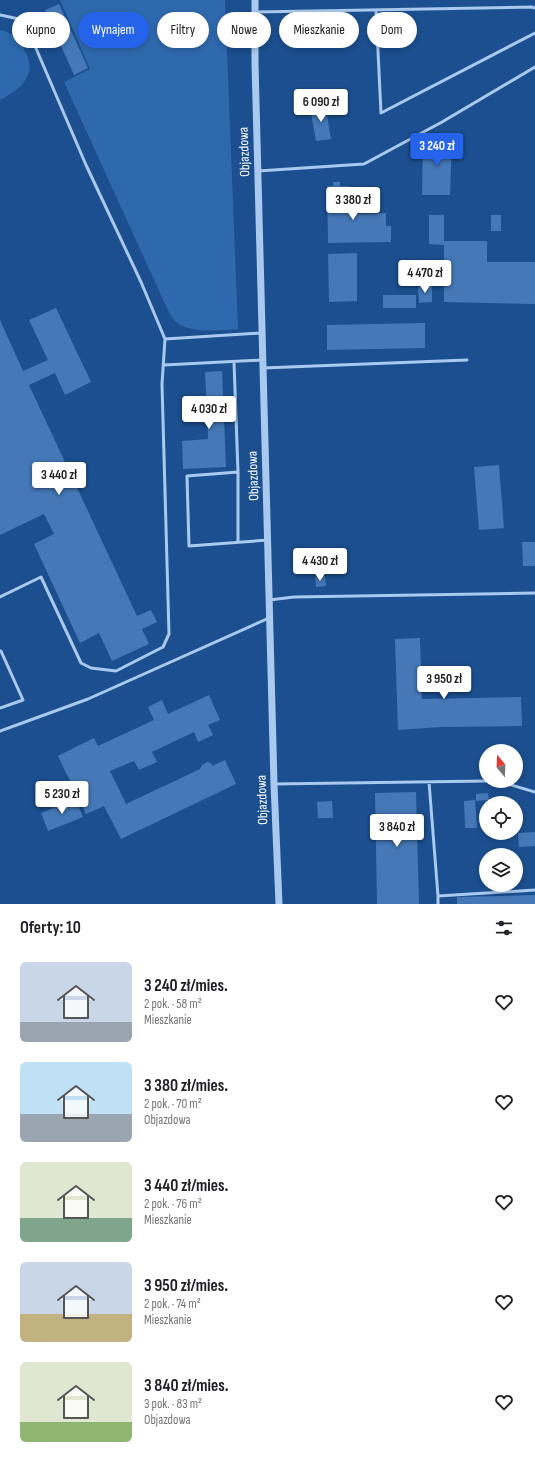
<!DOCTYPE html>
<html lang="pl">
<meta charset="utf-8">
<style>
body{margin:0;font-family:"Sofia Sans Condensed",sans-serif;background:#f2f2f2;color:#202124;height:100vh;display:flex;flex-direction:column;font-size:15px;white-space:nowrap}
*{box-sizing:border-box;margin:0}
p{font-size:13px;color:#757577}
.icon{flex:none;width:22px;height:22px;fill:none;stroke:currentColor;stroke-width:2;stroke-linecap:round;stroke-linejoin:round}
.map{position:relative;height:904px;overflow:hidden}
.sheet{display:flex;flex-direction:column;background:#fff;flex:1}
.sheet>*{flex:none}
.banner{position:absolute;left:12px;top:12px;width:511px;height:36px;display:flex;gap:8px}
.needle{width:26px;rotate:341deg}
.fabs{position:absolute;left:479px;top:744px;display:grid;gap:8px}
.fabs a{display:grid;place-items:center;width:44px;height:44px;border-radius:50%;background:#fff;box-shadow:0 2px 6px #0003;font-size:20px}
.price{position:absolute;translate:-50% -34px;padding:0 9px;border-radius:4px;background:#fff;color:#222;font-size:13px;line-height:26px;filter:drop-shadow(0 1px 2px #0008)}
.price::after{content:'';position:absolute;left:50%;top:24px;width:12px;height:9px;margin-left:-6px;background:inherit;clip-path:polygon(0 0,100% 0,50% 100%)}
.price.current{background:#2563eb;color:#fff}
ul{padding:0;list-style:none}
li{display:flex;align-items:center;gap:12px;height:100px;padding:0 20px}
li span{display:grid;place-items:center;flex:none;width:112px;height:80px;border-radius:6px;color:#555}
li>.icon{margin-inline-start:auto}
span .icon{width:48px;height:48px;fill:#fffc;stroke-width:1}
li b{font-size:17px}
h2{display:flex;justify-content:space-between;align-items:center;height:48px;padding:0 20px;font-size:17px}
.chip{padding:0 14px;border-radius:18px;background:#fff;box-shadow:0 2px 6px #0003;font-size:14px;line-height:36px}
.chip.current{background:#2563eb;color:#fff}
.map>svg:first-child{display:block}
</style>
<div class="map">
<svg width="535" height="904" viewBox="0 0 535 904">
<rect width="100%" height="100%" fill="#1b4f8f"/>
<path fill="#2e69ad" d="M60,0H225L238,329C220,330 188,335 174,320C171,316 168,311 166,306L64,82L90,69Z
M0,30C17,31 35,60 28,75C22,88 12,93 0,100Z"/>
<path fill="#4478b7" d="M59,4L88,68L74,75L45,10Z
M325,104L331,139L316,141L310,107Z
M423,139H452L450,195H422Z
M333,182H340V186H349L350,214L386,213V226H391V242L328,243L327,186H333Z
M429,215H444V241H487V262H535V304L444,302V245L429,244Z
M491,215H501V231H491Z
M357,253V301L329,302L328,254Z
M432,286V302L419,303L418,287Z
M383,295H416V308H383Z
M56,308L91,382L65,395L55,373L29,385L137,616L151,610L157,622L142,629L149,644L112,661L99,633L80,643L34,544L54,534L44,514L0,535V320L23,371L48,360L29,320Z
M425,323V348L327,350V325Z
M222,371L226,467L183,469L182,441L208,439L205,372Z
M499,465L504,528L479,530L474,467Z
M522,542H535V566H523Z
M345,549L346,569L332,570L330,550Z
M325,576L326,586L316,587L315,577Z
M420,638L422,699L521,697L522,726L441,727L398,730L395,639Z
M209,695L220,720L208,725L213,735L198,742L194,732L152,752L157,762L139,770L134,761L110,771L126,804L200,769L202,765L207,762L211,763L212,766L225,760L236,784L121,839L104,806L86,814L58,756L94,738L98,746L154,720L148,707L162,700L168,714Z
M416,792L419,904H377L375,793Z
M488,793L489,800L476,801V794Z
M75,799L83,817L48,831L41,813Z
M475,800L477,828H465L464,801Z
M332,801L333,818H318L317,802Z
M535,832V846L519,847L518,833Z
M535,895V904H457V897Z"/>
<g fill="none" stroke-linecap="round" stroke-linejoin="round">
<path stroke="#a9c9ee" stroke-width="3" d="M376,10L381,113L535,33
M255,12L532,7L535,8
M0,15L19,19L32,39L86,165L141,282L165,339L162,384L169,634L163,647L116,671L91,668L81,663L41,577L0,597
M258,171L364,164L442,122L535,67
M165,339L261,333
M234,362L238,472
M164,365L262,360
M263,368L467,360
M238,542V472L187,476L189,546L268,540
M269,600L294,597L535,593
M0,651H1L23,700L0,708
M0,731L88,699L269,618
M498,781L535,792
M429,782L438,896
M274,784L486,781
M438,904V896L535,890"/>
<path stroke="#a9c9ee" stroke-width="7" d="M255,0V64L274,784L279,904"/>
</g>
<g text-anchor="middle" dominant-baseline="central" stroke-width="3" stroke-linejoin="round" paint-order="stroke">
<g font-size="14" fill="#fff" stroke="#1b4f8f">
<text transform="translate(244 152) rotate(-92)">Objazdowa</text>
<text transform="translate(253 476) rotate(-92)">Objazdowa</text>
<text transform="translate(262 800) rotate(-92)">Objazdowa</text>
</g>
</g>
</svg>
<div class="fabs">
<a><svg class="needle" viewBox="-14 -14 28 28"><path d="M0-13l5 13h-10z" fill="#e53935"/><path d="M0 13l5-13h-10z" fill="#757577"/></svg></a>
<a><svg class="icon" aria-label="locate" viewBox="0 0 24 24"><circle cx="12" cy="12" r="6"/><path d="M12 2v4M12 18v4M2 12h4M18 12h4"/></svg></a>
<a><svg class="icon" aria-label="layers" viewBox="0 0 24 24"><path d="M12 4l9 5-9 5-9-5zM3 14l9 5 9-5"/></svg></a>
</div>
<b class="price" style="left:321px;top:123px">6 090 zł</b>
<b class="price current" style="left:437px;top:167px">3 240 zł</b>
<b class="price" style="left:353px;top:221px">3 380 zł</b>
<b class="price" style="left:425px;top:294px">4 470 zł</b>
<b class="price" style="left:209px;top:430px">4 030 zł</b>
<b class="price" style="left:59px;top:496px">3 440 zł</b>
<b class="price" style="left:320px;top:582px">4 430 zł</b>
<b class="price" style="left:444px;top:700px">3 950 zł</b>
<b class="price" style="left:62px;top:815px">5 230 zł</b>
<b class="price" style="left:397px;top:848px">3 840 zł</b>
<div class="banner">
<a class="chip">Kupno</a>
<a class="chip current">Wynajem</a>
<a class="chip">Filtry</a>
<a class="chip">Nowe</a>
<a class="chip">Mieszkanie</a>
<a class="chip">Dom</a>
</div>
</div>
<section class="sheet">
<h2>Oferty: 10<svg class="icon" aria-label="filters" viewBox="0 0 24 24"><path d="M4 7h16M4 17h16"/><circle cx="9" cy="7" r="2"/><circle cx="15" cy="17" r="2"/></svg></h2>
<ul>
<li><span style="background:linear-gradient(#c9d6e8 75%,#9aa5b1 0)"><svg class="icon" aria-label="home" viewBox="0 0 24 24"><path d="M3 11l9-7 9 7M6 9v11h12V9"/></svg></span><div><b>3 240 zł/mies.</b><p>2 pok. · 58 m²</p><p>Mieszkanie</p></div><svg class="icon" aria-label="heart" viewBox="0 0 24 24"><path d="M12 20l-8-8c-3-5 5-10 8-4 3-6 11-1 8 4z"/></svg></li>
<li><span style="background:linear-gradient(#bfe0f5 65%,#9aa5b1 0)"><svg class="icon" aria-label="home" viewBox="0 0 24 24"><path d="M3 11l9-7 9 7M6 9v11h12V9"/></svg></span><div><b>3 380 zł/mies.</b><p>2 pok. · 70 m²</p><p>Objazdowa</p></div><svg class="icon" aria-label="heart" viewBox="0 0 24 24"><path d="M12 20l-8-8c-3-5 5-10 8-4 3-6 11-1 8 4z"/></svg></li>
<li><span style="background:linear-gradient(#dfe7d0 70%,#7fa58c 0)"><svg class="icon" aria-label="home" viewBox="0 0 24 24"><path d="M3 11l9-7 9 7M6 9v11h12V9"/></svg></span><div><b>3 440 zł/mies.</b><p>2 pok. · 76 m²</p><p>Mieszkanie</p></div><svg class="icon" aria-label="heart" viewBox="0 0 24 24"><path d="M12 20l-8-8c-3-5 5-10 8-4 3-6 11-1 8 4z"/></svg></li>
<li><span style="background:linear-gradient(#c9d6e8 65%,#c2b280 0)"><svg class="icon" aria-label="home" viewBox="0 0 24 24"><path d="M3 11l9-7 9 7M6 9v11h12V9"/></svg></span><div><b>3 950 zł/mies.</b><p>2 pok. · 74 m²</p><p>Mieszkanie</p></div><svg class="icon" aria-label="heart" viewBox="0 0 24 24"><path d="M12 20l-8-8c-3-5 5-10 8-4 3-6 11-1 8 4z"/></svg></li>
<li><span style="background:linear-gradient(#dfe7d0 75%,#8fb573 0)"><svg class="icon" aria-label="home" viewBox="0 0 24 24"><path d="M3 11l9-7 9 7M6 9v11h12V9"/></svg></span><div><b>3 840 zł/mies.</b><p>3 pok. · 83 m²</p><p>Objazdowa</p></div><svg class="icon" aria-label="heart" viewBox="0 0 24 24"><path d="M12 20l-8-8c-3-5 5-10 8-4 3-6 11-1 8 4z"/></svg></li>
</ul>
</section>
